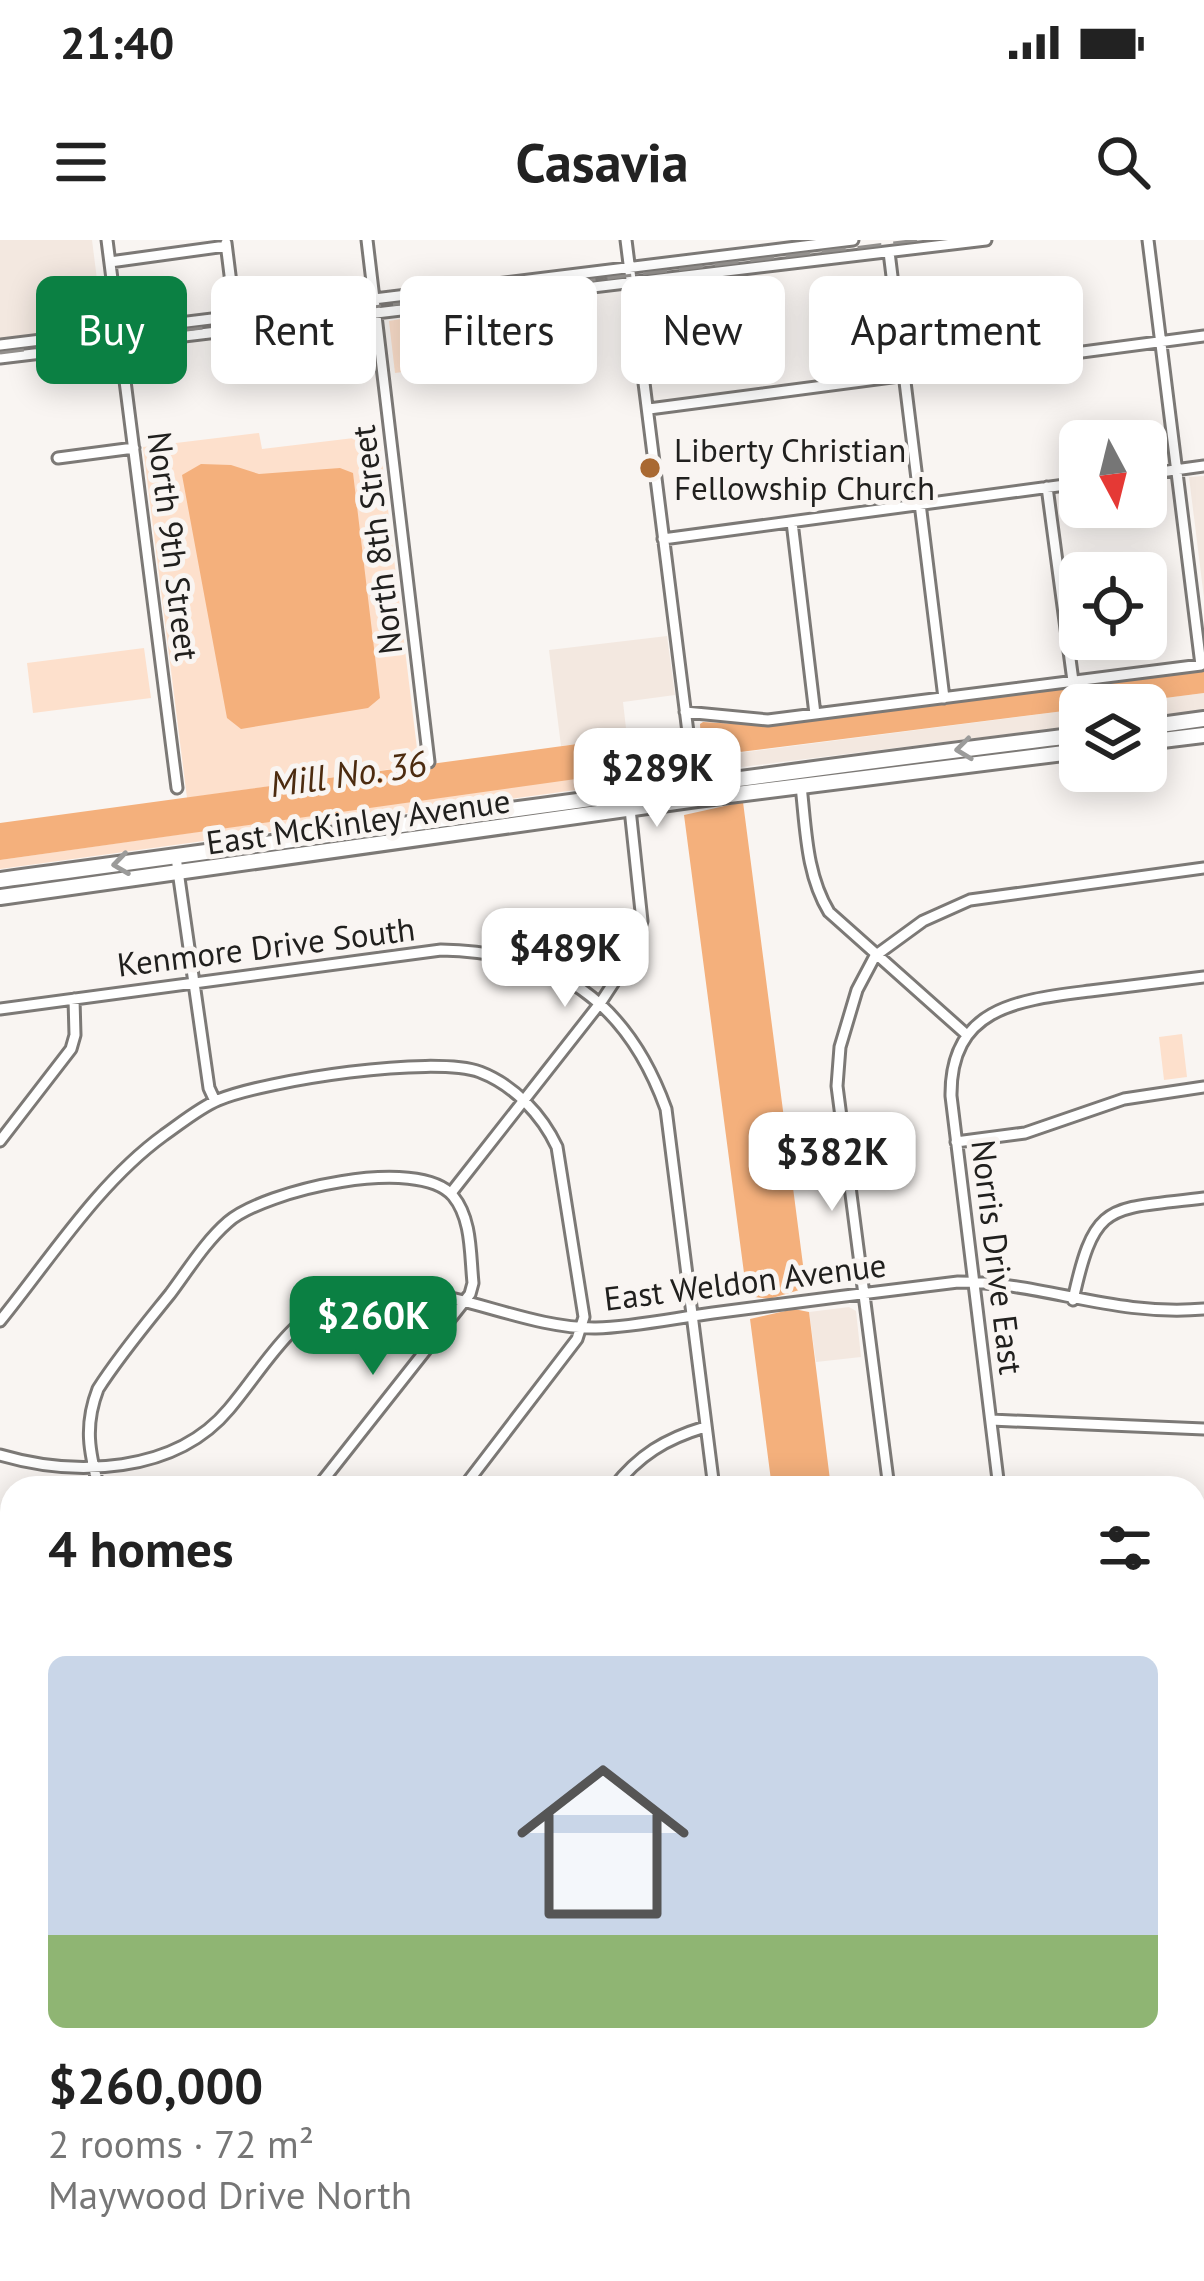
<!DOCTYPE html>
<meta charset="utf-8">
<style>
body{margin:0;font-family:"PT Sans",sans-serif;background:#f6f6f6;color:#222;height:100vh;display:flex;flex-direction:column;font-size:45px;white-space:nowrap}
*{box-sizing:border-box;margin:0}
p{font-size:39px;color:#767676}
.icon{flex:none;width:66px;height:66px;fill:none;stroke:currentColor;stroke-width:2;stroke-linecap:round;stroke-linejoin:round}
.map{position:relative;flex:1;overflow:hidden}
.drawer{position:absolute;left:0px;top:1236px;width:1206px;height:807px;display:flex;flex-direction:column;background:#fff;border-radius:36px 36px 0 0;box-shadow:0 6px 30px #0003}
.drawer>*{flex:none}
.top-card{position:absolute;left:36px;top:36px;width:1134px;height:108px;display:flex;gap:24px}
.needle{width:78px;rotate:173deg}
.buttons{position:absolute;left:1059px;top:180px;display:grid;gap:24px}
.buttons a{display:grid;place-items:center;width:108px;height:108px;border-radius:18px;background:#fff;box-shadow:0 6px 30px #0003;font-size:60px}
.price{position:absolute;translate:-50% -102px;padding:0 27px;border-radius:24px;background:#fff;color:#222;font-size:39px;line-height:78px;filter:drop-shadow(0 3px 6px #0008)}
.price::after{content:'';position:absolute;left:50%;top:72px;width:36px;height:27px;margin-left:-18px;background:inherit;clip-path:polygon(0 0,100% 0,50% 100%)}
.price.current{background:#0b8043;color:#fff}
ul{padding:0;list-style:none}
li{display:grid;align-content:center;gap:24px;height:636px;padding:0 48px}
li span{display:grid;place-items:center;height:372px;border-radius:18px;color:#555}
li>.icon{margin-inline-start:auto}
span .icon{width:216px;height:216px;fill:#fffc;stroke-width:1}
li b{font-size:51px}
h2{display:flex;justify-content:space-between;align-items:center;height:144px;padding:0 48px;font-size:51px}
.tag{padding:0 42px;border-radius:18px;background:#fff;box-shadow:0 6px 30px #0003;font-size:42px;line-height:108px}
.tag.current{background:#0b8043;color:#fff}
.status{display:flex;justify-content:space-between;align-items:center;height:84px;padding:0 60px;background:#fff;direction:ltr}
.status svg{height:33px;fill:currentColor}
header{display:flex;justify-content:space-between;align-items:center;height:156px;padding:0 48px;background:#fff;font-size:54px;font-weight:600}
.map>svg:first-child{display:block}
</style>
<div class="status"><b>21:40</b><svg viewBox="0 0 49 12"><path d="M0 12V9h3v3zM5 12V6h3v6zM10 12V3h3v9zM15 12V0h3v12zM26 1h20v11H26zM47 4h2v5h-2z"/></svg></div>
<header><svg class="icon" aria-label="menu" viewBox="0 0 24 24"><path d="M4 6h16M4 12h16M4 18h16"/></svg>Casavia<svg class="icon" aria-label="search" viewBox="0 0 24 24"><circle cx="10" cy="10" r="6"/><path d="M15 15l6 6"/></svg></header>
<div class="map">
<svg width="1204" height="2041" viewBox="0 0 1204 2041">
<rect width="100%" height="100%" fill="#f9f5f2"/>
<path fill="#f3e8e0" d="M0,0H92L103,87L0,100Z
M1204,236V358L1189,237Z
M667,396L675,455L623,462L627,497L561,506L549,410Z
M1204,453V470L1146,477V465H1111Z
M1080,469V485L725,529L723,515Z
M849,1067L856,1071L861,1117L816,1122L809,1072Z
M12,1699V2031H615L616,2041H0V1700Z"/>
<path fill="#fde0cc" d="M425,75L431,128L395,133L389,81Z
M259,193L262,209L379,195L419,525L187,558L143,207Z
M144,408L151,458L33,473L27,423Z
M682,523L677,536L0,629V620Z
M1182,794L1187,837L1164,840L1159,797Z
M12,1764V1827L0,1828V1765Z
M12,1923V2012L0,2014V1925Z
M222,2031H349L350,2041H207V2037Z"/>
<path fill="#f4b07c" d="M201,224L231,225L259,234L340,228L353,233L380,458L368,468L241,489L227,478L182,235Z
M1204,428V453L1111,465H1080V469L724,514L725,529L707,531L702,521L700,484L703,482L766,486Z
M679,490L682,523L676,525L0,620V583Z
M743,562L806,1048L769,1059L747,1056L684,575Z
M794,1069L809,1072L831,1248H772L750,1079Z"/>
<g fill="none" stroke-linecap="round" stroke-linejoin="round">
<g stroke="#7c7976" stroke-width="15">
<path id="street" d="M107,0L177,548
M367,0L429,522
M626,0L695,548
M226,3L235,75
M889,12L944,458
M110,22L226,6
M0,105L853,0
M0,118L986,0
M649,169L1204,96
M58,218L134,208
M1146,234L1204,226
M1047,247L1073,441
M792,282L815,474
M663,299L1080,243
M685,472L768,480L1201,425L1148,0
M801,546C806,589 806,634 829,672L967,795
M176,617L209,848L215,861
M0,769L441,710C556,712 627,761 666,869L714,1248
M0,901L71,809L75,795L74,759
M956,902L1025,893L1124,859L1204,847
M451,953L601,762L631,716L642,681L630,569
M1073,1060C1095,959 1108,970 1204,958
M0,1081C51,1018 98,943 164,895C180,884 199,868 218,860C267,840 432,815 480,832C514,845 542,875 557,907L584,1077L577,1099L463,1248
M991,1180L1204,1189
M0,1215C75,1237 175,1234 229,1169C264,1128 290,1075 345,1057C428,1030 512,1089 596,1088C634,1087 675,1078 713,1073C795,1062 876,1052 958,1042C1043,1042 1113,1077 1204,1069
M99,1248C89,1212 84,1185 98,1149C119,1116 145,1085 170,1054C188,1030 205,1002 228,982C265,950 418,915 453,956C472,979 470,1014 473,1043L470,1054L317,1248
M613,1248C639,1215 665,1199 705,1187
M889,1248L837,846L840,807L857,750L875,716L923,681L970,660L1204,628
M999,1248L951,856C950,766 1020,760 1090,751C1128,746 1166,742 1204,737
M1194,1289L1204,1288
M0,1360L12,1367
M1194,1401L1204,1399
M0,1486L12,1493
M0,1554L12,1532
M1194,1669L1204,1667
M1194,1781L1204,1779
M1194,1891L1204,1889
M1194,1999L1204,1998
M680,2031L681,2041
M815,2031L816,2041
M979,2031L980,2041"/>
</g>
<g stroke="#7c7976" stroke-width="20">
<path id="secondary" d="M1146,487L1204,479
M1146,502L1204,495
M0,640C360,592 719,539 1080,495
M0,657L697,559L1080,511
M1194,1534L1204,1532
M0,1686L12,1684"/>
</g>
<use href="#street" stroke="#fff" stroke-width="9"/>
<use href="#secondary" stroke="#fff" stroke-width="14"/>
<path stroke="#93908d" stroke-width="3" stroke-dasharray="24 12" stroke-linecap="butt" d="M0,113L918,0"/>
</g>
<defs><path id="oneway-chevron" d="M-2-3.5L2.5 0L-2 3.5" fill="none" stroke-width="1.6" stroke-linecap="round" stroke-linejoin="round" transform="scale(3)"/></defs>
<g stroke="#9b9b9a">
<use href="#oneway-chevron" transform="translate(964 509) rotate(173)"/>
<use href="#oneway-chevron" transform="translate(121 624) rotate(172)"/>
</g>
<circle fill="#a96932" stroke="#f9f5f2" stroke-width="4.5" cx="650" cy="228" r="12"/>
<g text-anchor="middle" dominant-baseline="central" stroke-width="10" stroke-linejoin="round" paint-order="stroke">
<g font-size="33" fill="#21201e" stroke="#f9f5f2" text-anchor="start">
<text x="674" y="209">Liberty Christian<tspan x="674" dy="38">Fellowship Church</tspan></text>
</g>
<g font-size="33" fill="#21201e" stroke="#f9f5f2">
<text transform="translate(376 300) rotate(-97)">North 8th Street</text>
<text transform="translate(174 306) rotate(83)">North 9th Street</text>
<text transform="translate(358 581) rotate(-8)">East McKinley Avenue</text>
<text transform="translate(266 706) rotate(-7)">Kenmore Drive South</text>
<text transform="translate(998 1017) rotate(83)">Norris Drive East</text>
<text transform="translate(745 1041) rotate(-7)">East Weldon Avenue</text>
</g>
<g font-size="36" font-style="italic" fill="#4c2b0f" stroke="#f9f5f2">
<text transform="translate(348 533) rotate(-8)">Mill No. 36</text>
</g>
</g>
</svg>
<div class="buttons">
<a><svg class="needle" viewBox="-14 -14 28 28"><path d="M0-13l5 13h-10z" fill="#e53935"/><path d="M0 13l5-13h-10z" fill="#767676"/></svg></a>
<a><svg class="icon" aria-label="locate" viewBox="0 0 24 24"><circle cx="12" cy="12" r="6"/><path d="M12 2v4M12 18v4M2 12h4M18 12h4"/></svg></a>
<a><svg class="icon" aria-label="layers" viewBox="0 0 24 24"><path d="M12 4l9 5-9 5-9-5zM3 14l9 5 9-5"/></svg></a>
</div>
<b class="price" style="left:657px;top:590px">$289K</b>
<b class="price" style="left:565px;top:770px">$489K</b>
<b class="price" style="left:832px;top:974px">$382K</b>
<b class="price current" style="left:373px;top:1138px">$260K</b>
<div class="top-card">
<a class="tag current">Buy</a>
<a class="tag">Rent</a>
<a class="tag">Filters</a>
<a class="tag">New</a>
<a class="tag">Apartment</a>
</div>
<section class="drawer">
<h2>4 homes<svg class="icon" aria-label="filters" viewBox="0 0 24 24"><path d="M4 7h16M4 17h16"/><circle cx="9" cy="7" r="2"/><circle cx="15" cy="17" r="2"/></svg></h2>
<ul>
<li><span style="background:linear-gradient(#c9d6e8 75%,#8fb573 0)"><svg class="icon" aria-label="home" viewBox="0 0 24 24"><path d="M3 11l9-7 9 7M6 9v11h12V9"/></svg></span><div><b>$260,000</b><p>2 rooms · 72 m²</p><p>Maywood Drive North</p></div></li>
</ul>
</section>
</div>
